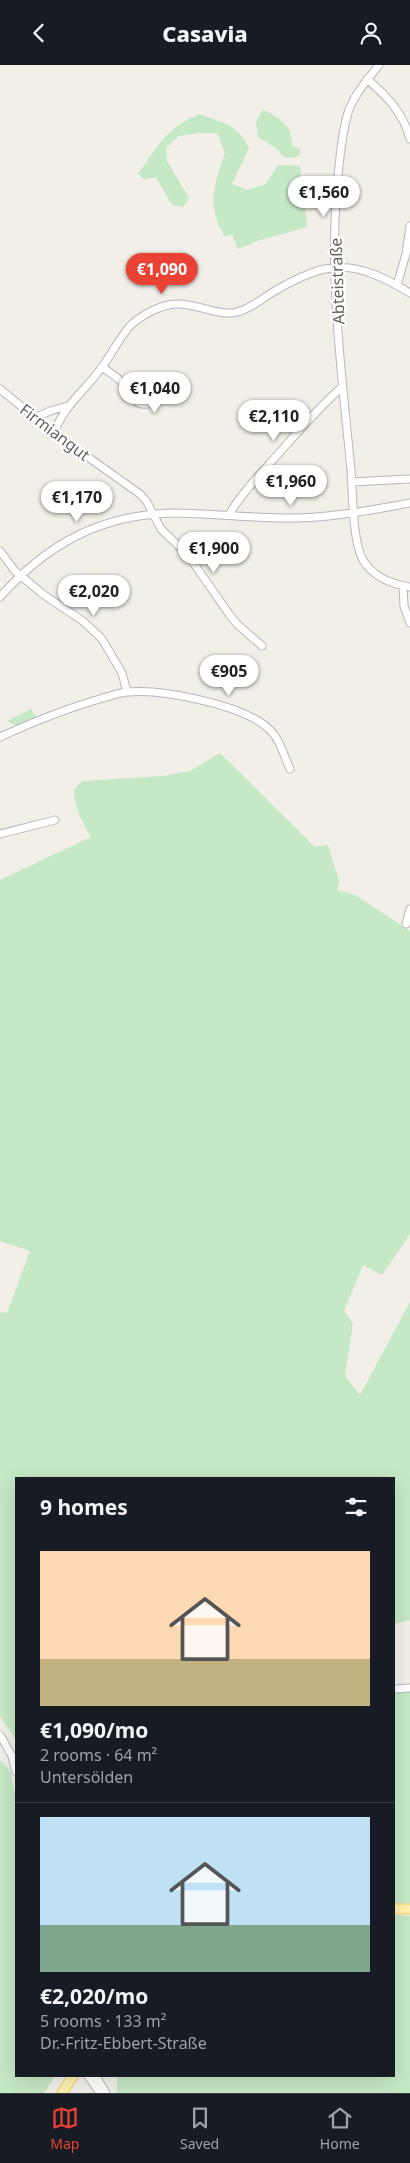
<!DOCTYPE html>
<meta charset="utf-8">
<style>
body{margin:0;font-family:"Noto Sans",sans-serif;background:#242831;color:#f1f3f6;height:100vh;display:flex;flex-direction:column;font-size:19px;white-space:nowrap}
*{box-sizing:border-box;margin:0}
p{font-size:16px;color:#9ea1a6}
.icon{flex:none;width:28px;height:28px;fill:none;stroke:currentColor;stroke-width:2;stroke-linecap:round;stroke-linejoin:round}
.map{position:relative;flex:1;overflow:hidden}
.sheet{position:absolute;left:15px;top:1412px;width:380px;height:600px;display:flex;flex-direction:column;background:#171b24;border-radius:0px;box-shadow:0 5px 20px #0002}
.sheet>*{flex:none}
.price{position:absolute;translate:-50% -42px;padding:0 11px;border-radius:18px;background:#fff;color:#222;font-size:16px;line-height:32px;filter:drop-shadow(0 1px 2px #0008)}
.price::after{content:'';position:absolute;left:50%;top:30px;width:15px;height:11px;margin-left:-8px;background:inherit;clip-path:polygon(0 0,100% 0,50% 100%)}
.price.current{background:#ea4335;color:#fff}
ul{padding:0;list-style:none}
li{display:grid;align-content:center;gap:10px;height:265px;padding:0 25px}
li+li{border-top:1px solid #363941}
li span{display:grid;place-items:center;height:155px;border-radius:0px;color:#555}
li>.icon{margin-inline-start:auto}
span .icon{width:90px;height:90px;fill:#fffc;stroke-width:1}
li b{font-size:21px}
h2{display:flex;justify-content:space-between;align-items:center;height:60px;padding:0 25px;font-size:21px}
header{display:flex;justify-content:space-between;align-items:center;height:65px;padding:0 25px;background:#171b24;font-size:22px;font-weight:800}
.menu{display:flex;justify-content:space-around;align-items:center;height:70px;border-top:1px solid #363941;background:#171b24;font-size:14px;color:#9ea1a6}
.menu a{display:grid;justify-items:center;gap:2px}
.menu .current{color:#ea4335}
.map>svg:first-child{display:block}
</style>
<header><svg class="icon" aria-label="back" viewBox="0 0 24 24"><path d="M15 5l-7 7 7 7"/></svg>Casavia<svg class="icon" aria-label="person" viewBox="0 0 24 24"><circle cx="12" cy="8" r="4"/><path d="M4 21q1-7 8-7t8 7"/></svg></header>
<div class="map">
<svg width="410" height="2028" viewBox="0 0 410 2028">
<rect width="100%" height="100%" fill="#f1efe8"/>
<path fill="#c5e8c5" d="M263,44C281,56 291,57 292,80L300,85V89L295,93L283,92L277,84L258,72L256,57Z
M200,49C222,58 239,60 249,83L232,119L247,125L266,119L278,100L300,101L307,162L260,175L238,184L232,169L225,172C206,141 214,120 225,88L217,68H200L179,71L166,83L167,96L189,133L183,142L172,140L156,112L144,114L138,109C157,82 168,61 200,49Z
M31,644L37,655C26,660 18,664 7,656Z
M220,688L315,782L328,780L339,816L337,825L355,830L410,866V1169L382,1210L363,1200L344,1246L353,1259L345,1311L360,1330L410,1237V1555L394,1559V1414H16V1675L0,1651V1247L7,1248L30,1186L0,1176V815L91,772C86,765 73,738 74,728C74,722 79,720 83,716L163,711L190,706Z
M410,1626V1838H394V1628Z
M0,1695L10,1705L16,1733V2011H55L44,2028H0Z
M394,1850L410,1851V2028H117V2011H394Z"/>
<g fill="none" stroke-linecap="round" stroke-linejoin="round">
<g stroke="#b5b8bc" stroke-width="9">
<path id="minor" d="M379,0C367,15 352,32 347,51C341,74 339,99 337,122C329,216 342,311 351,405C353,429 352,475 363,495C373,512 391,519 410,522
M367,14C387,31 404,49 410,74
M397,220L406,189L410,161
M102,302C110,308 123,315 128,324C136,336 135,342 153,338L160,328L153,324L126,321
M0,324L54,368L140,429L147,437L161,464L188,490L229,549L237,559L262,581
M35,353L50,346L68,341
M54,368C64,340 85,326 102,302C112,289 119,273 130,261C141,250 162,239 177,239C195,238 220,252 237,247C251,244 261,234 273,227C329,194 354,194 410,228
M352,417L410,414
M229,450C240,430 257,413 272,396C295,370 317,344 342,322
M0,486L15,506L44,530L83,556L102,574L122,608L127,627
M403,521L404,541L410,558
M0,532C47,479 100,450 172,448C213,448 255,454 297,453C335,452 373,445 410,438
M0,672C33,657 68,643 103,633C111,631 120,627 128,627C163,624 244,640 269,664C280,674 284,691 290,704
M0,769L55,755
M406,859L410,844
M394,1624L410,1623
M0,1670L12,1691L16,1707
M88,2011L100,2028
M96,2011L106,2028"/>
</g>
<g stroke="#f2c960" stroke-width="11">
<path id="major" d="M394,1844H410
M62,2028L73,2011"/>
</g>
<use href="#minor" stroke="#fff" stroke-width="7"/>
<use href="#major" stroke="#fff2af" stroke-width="9"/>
</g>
<g text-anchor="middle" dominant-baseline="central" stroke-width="4.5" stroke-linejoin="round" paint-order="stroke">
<g font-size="16" fill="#5f6368" stroke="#fff">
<text transform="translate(337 216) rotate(-92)">Abteistraße</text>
<text transform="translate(55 367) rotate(37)">Firmiangut</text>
</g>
</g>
</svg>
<b class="price" style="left:324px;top:153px">€1,560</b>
<b class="price current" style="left:162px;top:230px">€1,090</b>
<b class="price" style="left:155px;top:349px">€1,040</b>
<b class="price" style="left:274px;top:377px">€2,110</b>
<b class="price" style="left:291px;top:442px">€1,960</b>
<b class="price" style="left:77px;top:458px">€1,170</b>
<b class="price" style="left:214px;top:509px">€1,900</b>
<b class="price" style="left:94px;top:552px">€2,020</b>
<b class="price" style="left:229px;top:632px">€905</b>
<section class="sheet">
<h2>9 homes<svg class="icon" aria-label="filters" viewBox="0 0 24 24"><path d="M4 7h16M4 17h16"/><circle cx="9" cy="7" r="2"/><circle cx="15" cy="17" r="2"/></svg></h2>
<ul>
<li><span style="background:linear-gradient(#ffd9b3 70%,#c2b280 0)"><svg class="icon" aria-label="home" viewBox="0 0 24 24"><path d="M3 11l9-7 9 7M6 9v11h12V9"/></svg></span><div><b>€1,090/mo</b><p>2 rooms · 64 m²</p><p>Untersölden</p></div></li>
<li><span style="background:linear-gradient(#bfe0f5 70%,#7fa58c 0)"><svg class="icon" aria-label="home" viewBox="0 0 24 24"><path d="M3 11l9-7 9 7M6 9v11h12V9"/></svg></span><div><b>€2,020/mo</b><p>5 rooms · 133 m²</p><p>Dr.-Fritz-Ebbert-Straße</p></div></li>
</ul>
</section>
</div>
<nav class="menu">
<a class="current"><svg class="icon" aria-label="map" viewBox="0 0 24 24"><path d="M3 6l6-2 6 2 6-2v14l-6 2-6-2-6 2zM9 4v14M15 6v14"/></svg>Map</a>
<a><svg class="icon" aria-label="saved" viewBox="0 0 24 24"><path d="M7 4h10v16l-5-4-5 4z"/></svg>Saved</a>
<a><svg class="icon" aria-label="home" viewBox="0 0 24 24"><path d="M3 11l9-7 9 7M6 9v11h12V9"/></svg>Home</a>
</nav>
